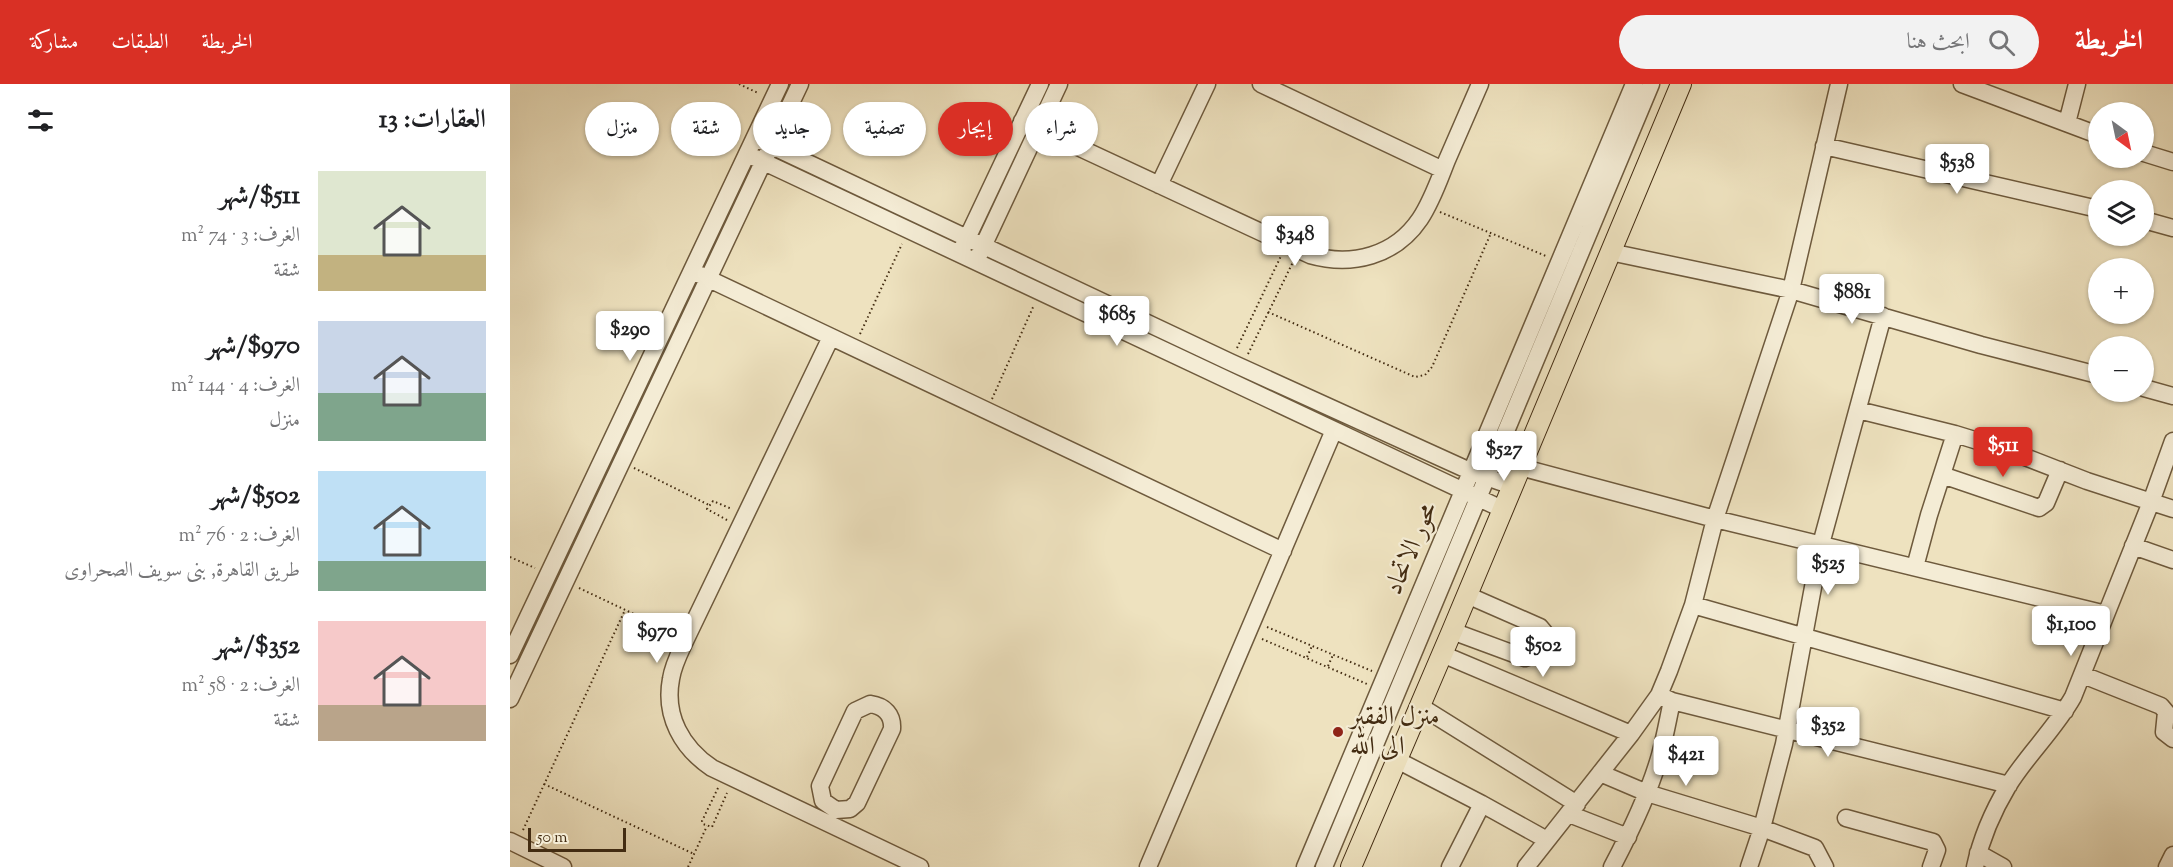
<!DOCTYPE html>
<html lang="ar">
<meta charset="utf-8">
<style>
body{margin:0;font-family:"Sorts Mill Goudy",Amiri,serif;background:#f2f2f2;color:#202124;direction:rtl;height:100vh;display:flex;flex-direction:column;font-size:22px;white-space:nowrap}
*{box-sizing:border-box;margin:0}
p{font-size:20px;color:#757577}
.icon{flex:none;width:33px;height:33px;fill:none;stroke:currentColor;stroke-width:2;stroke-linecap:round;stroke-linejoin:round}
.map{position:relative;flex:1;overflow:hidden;direction:ltr}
.details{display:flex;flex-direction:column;background:#fff;width:510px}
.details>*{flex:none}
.hud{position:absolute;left:18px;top:18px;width:570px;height:54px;direction:rtl;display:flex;gap:12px}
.needle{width:39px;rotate:147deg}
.tools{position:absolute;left:1578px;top:18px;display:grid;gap:12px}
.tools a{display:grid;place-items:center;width:66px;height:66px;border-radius:50%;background:#fff;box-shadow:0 2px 4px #0004;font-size:30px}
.scale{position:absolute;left:18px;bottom:15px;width:98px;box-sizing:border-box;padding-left:6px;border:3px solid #432c12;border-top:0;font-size:16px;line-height:21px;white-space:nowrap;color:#432c12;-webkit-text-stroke:4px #f4ecd5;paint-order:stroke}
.price{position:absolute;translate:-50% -51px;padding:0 14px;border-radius:6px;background:#fff;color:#222;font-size:20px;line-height:39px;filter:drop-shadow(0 2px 3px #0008)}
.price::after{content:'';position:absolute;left:50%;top:36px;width:18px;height:14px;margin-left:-9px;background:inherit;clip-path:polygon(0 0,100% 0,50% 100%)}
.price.active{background:#d93025;color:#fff}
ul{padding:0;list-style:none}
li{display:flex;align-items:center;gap:18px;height:150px;padding:0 24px}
li span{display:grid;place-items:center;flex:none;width:168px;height:120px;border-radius:0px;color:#555}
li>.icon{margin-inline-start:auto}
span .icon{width:72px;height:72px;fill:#fffc;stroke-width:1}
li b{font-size:26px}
h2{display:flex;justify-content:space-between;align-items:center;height:72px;padding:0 24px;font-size:26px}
.chip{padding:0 21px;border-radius:27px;background:#fff;box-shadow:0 2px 4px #0004;font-size:21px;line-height:54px}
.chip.active{background:#d93025;color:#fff}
header{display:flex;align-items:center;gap:36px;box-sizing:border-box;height:84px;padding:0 30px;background:#d93025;color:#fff}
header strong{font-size:28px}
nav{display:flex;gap:33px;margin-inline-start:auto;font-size:21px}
.search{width:420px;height:54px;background:#f2f2f2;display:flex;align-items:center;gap:15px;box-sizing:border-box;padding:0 21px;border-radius:33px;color:#757577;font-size:22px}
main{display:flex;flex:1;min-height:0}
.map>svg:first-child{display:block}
</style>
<header>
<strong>الخريطة</strong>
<div class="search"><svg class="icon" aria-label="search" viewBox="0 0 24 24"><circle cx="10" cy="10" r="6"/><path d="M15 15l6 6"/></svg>ابحث هنا</div>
<nav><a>الخريطة</a><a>الطبقات</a><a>مشاركة</a></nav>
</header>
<main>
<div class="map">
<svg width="1663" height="783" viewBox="0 0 1663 783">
<rect width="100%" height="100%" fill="#eee2bf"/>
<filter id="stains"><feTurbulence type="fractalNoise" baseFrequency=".00333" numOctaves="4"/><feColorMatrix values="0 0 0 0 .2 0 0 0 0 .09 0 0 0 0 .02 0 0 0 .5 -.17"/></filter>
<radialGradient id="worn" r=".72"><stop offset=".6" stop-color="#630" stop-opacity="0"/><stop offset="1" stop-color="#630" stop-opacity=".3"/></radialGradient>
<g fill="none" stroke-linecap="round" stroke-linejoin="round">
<g stroke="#6e5a3d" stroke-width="19">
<path id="minor" d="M751,0L933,86
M1452,0L1588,51
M512,37L800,171C842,183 885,172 910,135C922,117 929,96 937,76C948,51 959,25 970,0
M1557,39L1567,0
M245,54L720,278L962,388L1002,402
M1314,62L1588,125
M1634,69L1663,78
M237,70L992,425
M649,101L697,0
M1634,136L1663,144
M452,165L530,0
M1100,168L1281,206L1471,261L1588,291
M469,171L549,0
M182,187L773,467
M321,253L176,555C170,568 163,581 161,595C154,632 172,664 202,684L410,783
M1634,304L1663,312
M1348,326L1445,350L1497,366L1577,397L1663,425
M1010,383L1205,435L1596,530
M1432,391L1529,424L1536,419L1550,386
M1623,462L1663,476
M1405,483L1419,431L1445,350
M1183,521L1555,627
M942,547L1015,574L1026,570L1034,555L1035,549L1030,543L957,511
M932,570L1121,650
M0,571L270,0
M1573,591L1651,622L1656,628L1654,648L1663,655
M1149,611L1162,617L1499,701
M0,615L290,0
M360,620C375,622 383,631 382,645L347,719L340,725L326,726L313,717L310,702L345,627Z
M910,622L1067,720
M887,676L972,720L1037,756
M1090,689L1137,709L1252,744L1297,761L1305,764L1315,783
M1059,730L1118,753
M1336,734L1423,758L1427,766L1421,783
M0,757L53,783
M1468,769L1493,783
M638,783L824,346
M795,783L1124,0
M814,783L1141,0
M940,783L972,720
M1016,783L1121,650L1149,611L1159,587L1183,521L1205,435L1281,206L1329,0
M1102,783C1121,747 1139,710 1150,671C1155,653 1158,635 1162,617
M1239,783L1252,744L1274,660L1311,460L1373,232
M1465,783C1471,755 1483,727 1498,702C1517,671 1545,645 1563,613L1641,418L1663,357
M1657,783L1663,771"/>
</g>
<g stroke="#432c12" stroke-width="22">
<path id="major" d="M841,783L942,547L1171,0"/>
</g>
<path stroke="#432c12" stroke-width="2" stroke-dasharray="1.5 3" stroke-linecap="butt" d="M229,0L248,9
M930,128L1036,172
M758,228L905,293L915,291L922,283L981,149
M350,250L392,160
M727,264L771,172
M738,270L783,178
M482,315L524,221
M124,384L199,421
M217,436L197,425L203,417L222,425
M0,473L25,484
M69,504L164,549
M757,543L862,587
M752,555L857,600
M797,573L802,562
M818,582L823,571
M34,700L184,770
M208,704L192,737L193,740L202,743L217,709
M13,746L115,526
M178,783L197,742"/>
<use href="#minor" stroke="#f4ecd5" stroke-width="16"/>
<use href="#major" stroke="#eee2bf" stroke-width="20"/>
</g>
<circle fill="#8f2418" stroke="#f4ecd5" stroke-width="2" cx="828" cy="648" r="6"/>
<g text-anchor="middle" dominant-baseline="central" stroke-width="4.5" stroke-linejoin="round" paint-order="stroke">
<g font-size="26" fill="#432c12" stroke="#f4ecd5">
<text transform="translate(902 465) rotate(-67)">محور الاتحاد</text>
</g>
<g font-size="26" fill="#432c12" stroke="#f4ecd5" text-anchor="start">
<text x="840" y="633">منزل الفقير<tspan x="840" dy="30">الى الله</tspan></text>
</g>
</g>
<rect width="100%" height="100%" filter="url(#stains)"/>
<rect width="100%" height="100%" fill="url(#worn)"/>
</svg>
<div class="tools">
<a><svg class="needle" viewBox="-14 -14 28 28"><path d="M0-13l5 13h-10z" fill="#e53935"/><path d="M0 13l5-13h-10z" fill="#757577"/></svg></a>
<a><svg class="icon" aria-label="layers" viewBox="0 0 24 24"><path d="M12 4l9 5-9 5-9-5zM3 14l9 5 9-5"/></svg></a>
<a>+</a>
<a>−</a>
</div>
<div class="scale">50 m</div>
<b class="price" style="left:1447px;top:111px">$538</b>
<b class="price" style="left:785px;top:183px">$348</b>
<b class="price" style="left:1342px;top:241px">$881</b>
<b class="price" style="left:607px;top:263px">$685</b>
<b class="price" style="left:120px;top:278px">$290</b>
<b class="price active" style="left:1493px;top:394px">$511</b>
<b class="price" style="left:994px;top:398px">$527</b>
<b class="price" style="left:1318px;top:512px">$525</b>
<b class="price" style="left:1561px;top:573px">$1,100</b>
<b class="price" style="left:147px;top:580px">$970</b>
<b class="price" style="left:1033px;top:594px">$502</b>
<b class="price" style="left:1318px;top:674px">$352</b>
<b class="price" style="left:1176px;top:703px">$421</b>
<div class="hud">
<a class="chip">شراء</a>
<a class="chip active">إيجار</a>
<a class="chip">تصفية</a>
<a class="chip">جديد</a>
<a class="chip">شقة</a>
<a class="chip">منزل</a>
</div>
</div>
<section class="details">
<h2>العقارات: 13<svg class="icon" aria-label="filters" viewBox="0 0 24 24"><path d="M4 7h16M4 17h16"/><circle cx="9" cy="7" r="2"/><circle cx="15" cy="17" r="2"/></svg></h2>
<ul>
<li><span style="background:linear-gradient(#dfe7d0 70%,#c2b280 0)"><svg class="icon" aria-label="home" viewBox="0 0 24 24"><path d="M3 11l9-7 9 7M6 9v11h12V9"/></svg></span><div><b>$511/شهر</b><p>الغرف: 3 · 74 m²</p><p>شقة</p></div></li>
<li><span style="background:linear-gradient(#c9d6e8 60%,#7fa58c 0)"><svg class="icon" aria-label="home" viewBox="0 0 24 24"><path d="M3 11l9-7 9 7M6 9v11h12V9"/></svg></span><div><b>$970/شهر</b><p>الغرف: 4 · 144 m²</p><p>منزل</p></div></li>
<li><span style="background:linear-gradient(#bfe0f5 75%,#7fa58c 0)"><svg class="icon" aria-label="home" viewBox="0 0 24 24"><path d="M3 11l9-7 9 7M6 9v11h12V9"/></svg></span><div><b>$502/شهر</b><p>الغرف: 2 · 76 m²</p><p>طريق القاهرة, بنى سويف الصحراوى</p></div></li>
<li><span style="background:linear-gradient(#f6c9c9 70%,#b9a48a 0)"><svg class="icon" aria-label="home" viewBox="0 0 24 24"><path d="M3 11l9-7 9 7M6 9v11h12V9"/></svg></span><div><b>$352/شهر</b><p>الغرف: 2 · 58 m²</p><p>شقة</p></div></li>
</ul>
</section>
</main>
